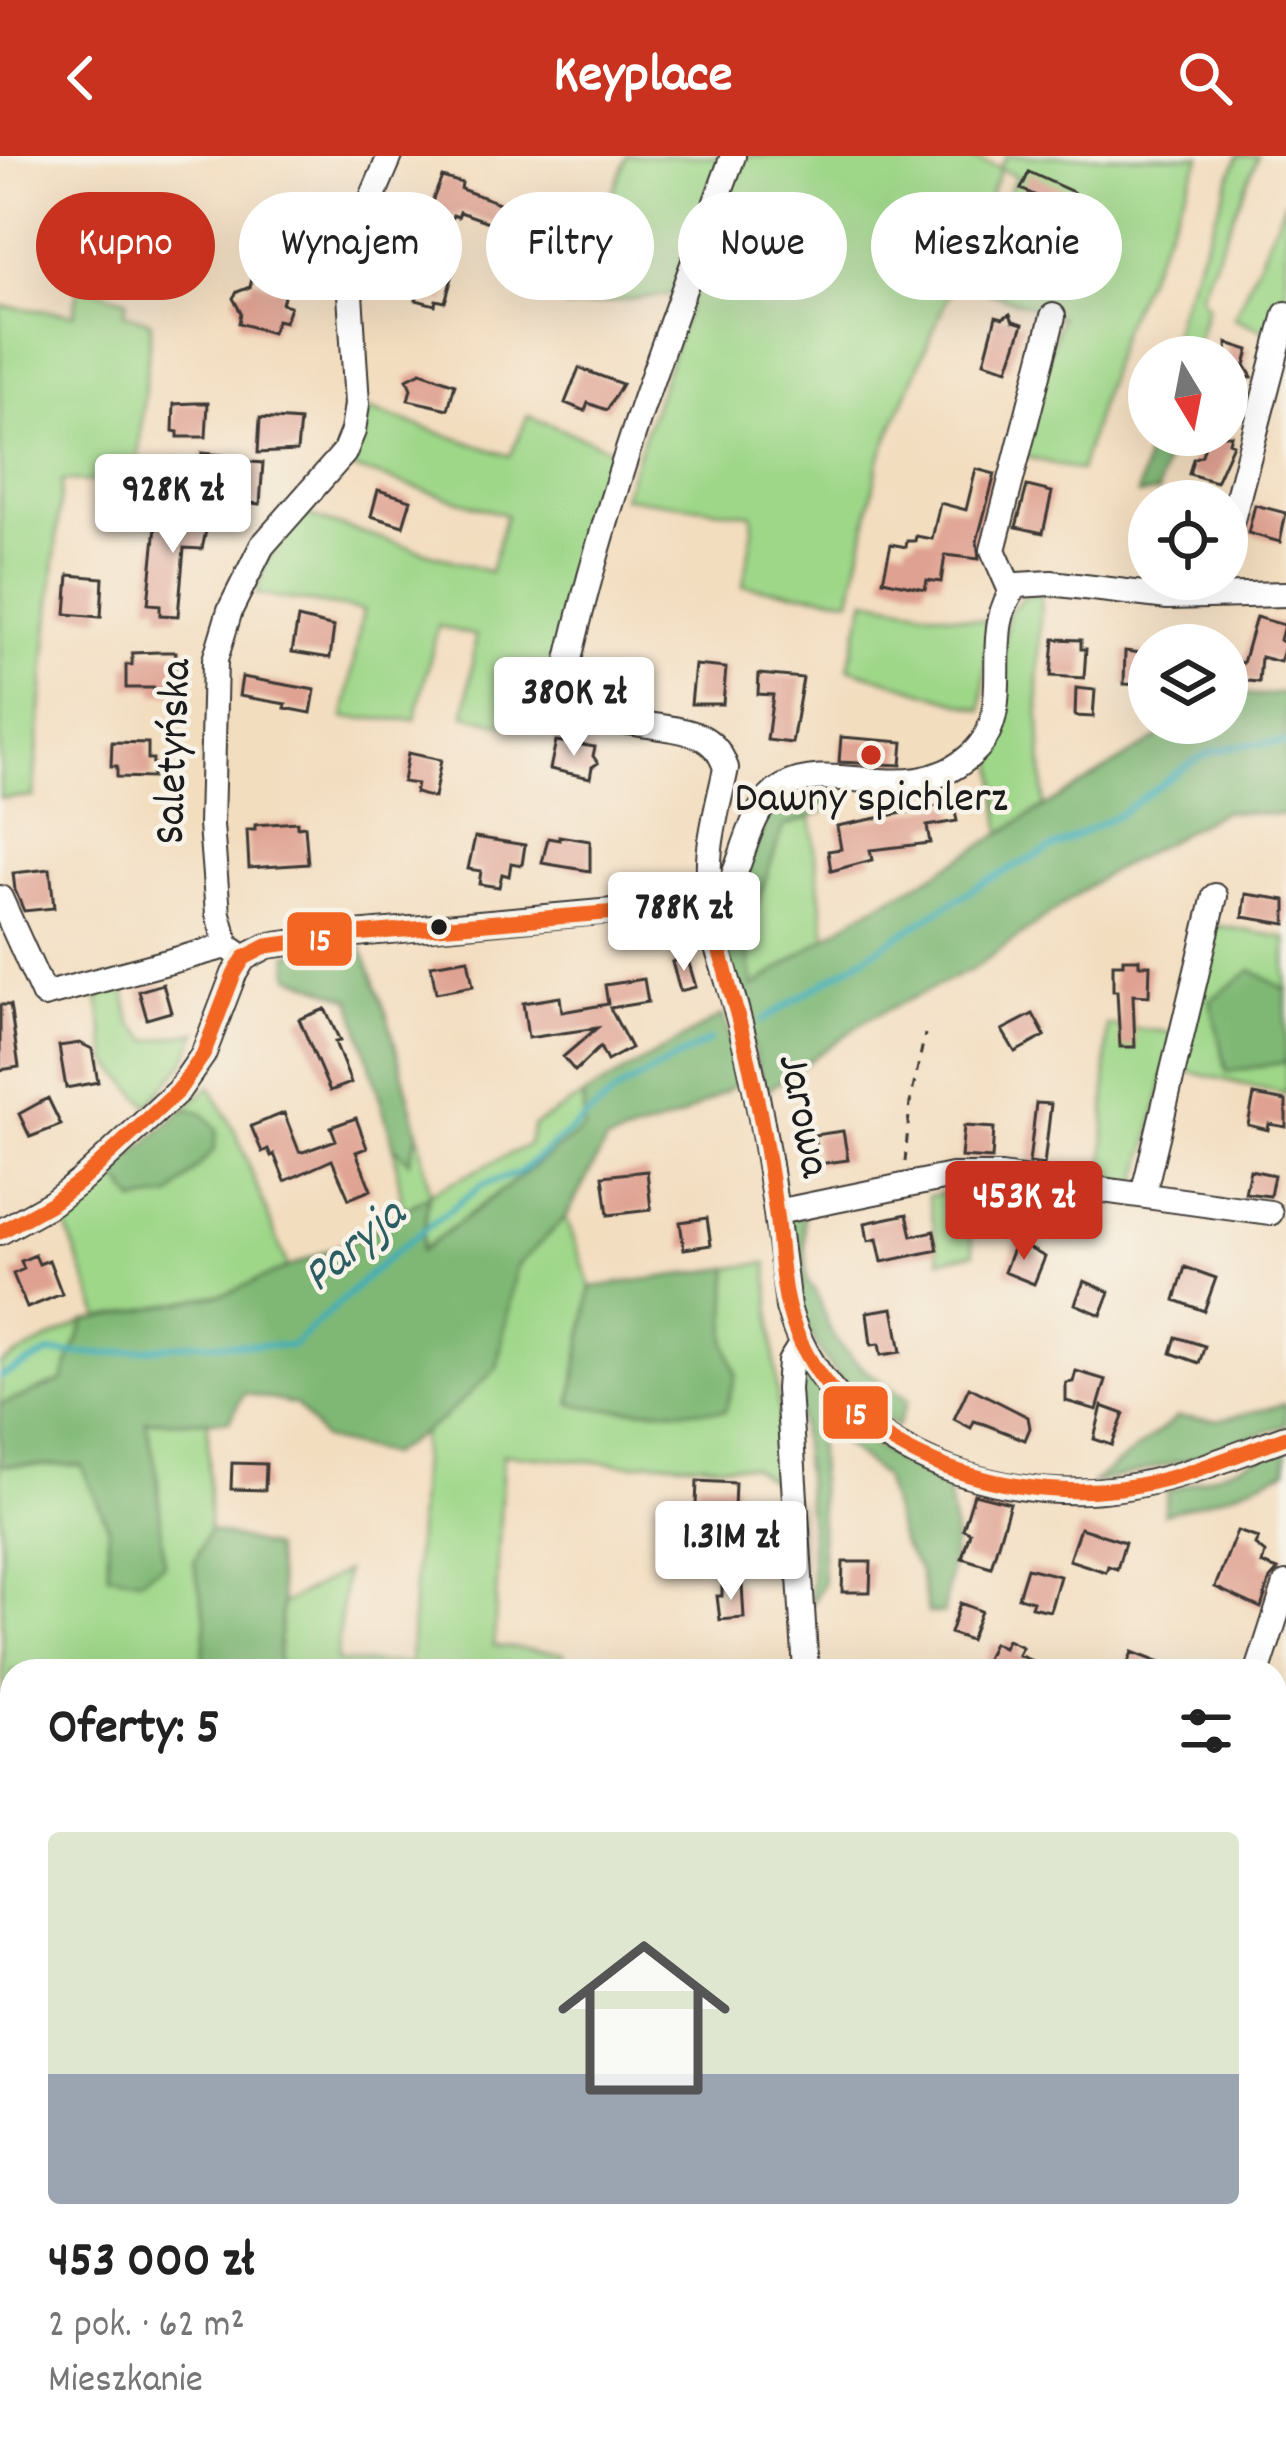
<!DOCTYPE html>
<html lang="pl">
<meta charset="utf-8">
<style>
body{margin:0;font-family:Dekko,sans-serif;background:#f6f6f6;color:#222;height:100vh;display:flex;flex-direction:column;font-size:45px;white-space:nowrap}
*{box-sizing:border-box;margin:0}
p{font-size:39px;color:#767676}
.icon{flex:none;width:66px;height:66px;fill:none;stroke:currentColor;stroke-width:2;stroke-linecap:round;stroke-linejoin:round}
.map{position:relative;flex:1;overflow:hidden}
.drawer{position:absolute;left:0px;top:1503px;width:1287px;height:807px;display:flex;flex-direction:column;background:#fff;border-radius:36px 36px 0 0;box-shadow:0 12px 48px #0002}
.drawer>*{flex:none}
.hud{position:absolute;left:36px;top:36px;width:1215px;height:108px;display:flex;gap:24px}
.needle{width:78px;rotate:170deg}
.fabs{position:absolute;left:1128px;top:180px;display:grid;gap:24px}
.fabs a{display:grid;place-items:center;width:120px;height:120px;border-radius:50%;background:#fff;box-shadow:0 12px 48px #0002;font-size:60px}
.price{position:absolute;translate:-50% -102px;padding:0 27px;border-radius:12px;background:#fff;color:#222;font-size:39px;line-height:78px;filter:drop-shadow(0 3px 6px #0008)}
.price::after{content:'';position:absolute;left:50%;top:72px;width:36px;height:27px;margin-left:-18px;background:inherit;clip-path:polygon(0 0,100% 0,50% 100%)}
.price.selected{background:#c8321e;color:#fff}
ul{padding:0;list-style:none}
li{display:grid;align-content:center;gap:24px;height:636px;padding:0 48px}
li+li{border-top:3px solid #e0e0e0}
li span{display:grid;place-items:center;height:372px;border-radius:12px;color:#555}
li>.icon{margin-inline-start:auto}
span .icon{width:216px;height:216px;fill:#fffc;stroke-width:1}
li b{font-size:51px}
h2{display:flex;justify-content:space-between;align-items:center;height:144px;padding:0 48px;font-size:51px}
.chip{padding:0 42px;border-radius:54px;background:#fff;box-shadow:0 12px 48px #0002;font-size:42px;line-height:108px}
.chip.selected{background:#c8321e;color:#fff}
header{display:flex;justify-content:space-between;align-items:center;height:156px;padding:0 48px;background:#c8321e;color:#fff;font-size:54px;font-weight:800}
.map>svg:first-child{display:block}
</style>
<header><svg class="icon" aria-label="back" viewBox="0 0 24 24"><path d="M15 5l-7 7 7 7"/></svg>Keyplace<svg class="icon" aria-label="search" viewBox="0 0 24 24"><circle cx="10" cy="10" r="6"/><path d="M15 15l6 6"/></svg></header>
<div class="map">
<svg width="1286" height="2308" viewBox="0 0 1286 2308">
<rect width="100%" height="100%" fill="#f7f3e8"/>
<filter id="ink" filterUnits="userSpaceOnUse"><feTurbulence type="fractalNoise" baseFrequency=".00833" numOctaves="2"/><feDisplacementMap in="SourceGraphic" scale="24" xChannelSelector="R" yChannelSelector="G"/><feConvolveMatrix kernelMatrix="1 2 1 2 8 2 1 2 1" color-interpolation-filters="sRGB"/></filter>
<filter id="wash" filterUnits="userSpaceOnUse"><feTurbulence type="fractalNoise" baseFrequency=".004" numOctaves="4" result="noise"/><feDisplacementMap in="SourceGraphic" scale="48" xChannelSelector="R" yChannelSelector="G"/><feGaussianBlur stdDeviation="2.7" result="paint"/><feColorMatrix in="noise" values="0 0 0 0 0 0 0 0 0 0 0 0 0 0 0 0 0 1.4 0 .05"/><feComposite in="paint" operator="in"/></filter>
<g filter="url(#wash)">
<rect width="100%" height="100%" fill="#f3ddbf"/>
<path fill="#9fd789" stroke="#5e7a52" stroke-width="3" d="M627,0H723L672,138L567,152Z
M740,0H964L1000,12L1006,0H1201L1121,176L1080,315L1020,299L1060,161L969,129L1016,20L1001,13L879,304L851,443L743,430L753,373L752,358L623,341Z
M1238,0H1258L1200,139L1207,150L1193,201H1168L1177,160Z
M1286,43V146L1275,179L1234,162Z
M79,129L127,144L124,157L151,166L136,326L62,325L33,641L0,642V150L74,158Z
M367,253L510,300L528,260L616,295L551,542L559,565L499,568L465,559L476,480L438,470L415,564L344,562L363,454L256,438L265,407L302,358L490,416L506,359L345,310C360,294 366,275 367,253Z
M1041,435L1038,528L1044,650L1001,677L993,580L1008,457L1026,439Z
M866,443L989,466L982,554L848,512Z
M811,661L826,781L752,832L746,782L783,670Z
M1215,769L1286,782V834L1252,814L1227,915L1286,906V938L1181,914Z
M123,826L131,867L150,885L198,876L184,907L148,950L109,906L97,836Z
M1107,869L1176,877L1139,1024L1129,1028L1104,1026Z
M210,930L237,979L288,1112L228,1137L100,1162L62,1059L114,1017L135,1045L201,956L184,953Z
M583,940L584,973L419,1096L429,1039L403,1055L394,991L409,1005L418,975L430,1037L528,989L533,970Z
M962,1034L974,1097L940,1104L928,1040Z
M566,1061L591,1131L571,1247L736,1219L726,1186L729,1112L767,1107L784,1322L776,1328L751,1310L649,1305L636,1309L503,1298L494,1490L564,1497L562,1515H277L282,1448L345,1415L336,1506L410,1508L422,1278L497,1212L516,1111Z
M85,1165L62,1225L0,1249V1208Z
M146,1265H208L209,1374L194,1407L206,1465L202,1515H12V1676H0L5,1651L0,1309H81L108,1370L109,1417L157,1317Z
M80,2298H267L255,2308H97L80,2305Z"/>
<path fill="#7fb875" stroke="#4e6a48" stroke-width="3" d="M1151,279H1172L1158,336L1138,339Z
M1227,535L1260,540L1286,537V659L1223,655L1103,720L975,812L868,863L765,936L720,773L771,653L792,636L827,631L824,656L783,671L746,782L753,831L857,760L930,721L1182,567H1227Z
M361,790L388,862L418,975L409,1006L394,991L351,843L290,820L288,798Z
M1252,814L1286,834V906L1227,916L1210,844Z
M723,859L741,926L678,962L606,986L566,1061L516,1111L497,1212L441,1264L389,1299L323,1283L297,1249L244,1237L229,1265H146L157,1317L164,1408L141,1423L108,1418V1370L81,1309H0V1249L62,1225L85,1165L228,1137L369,1077L429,1038L421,1095L584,973L583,940Z
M184,953L201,956L217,973L214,994L171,1040L135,1046L114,1017Z
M787,1060H804L807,1126C824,1141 822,1161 833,1179C850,1207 882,1226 908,1244L897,1271C809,1212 796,1161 787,1060Z
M729,1112L726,1186L736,1219L725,1255L603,1253L571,1248L591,1131Z
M811,1222C850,1279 883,1302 947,1325L955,1382L944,1457H928L919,1413L902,1388L883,1321L817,1266L823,1428L811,1450V1383L796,1227Z
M1286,1248V1269L1189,1303L1091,1328L1178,1261L1218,1264Z
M1286,1292V1314L1235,1336L1164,1358L1167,1336Z
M209,1374L273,1392L282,1448L277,1515H202L206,1465L194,1407Z"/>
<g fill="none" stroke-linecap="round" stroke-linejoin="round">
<path stroke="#3eaeb8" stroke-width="6" d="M762,865L986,725L1118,659L1189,608L1211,596L1247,588L1286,587
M0,1221L50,1197L107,1198L197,1187L292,1190L389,1101L482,1029L519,1017L621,933L710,884"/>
</g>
<g id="blocks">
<path fill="#dfa191" d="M1029,16L1073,36L1066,53L1021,33Z
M442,21L462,27L461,33L507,50L500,70L460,56L458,61L453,59L451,66L438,72L434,65L425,63Z
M266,66L312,84L305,107L257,92Z
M1062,85L1077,90L1063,128L1048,122Z
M432,100L456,108L445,146L436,144L435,149L416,144Z
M120,103L153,106L152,131L118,128Z
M252,123L286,133L282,148L290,150L285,166L277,164L272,177L239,167L241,157L233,142L237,136L250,131Z
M1010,158L1013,165L1023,168L1008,213L984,206L996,160L1003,162Z
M1227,187L1249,194L1245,209L1252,221L1241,223L1230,255Z
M579,212L622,228L607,254L588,247L585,255L565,247Z
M421,216L455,228L448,253L408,244L411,233L407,223Z
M195,247H208L206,281H178V276L173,275L174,248Z
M260,262L300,265L297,295L258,297Z
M1208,279H1231L1229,286L1233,288L1216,326L1189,318L1193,303L1202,299Z
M202,297L224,299V304L263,307L260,348L231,345L233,324L222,323L223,315L200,314Z
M976,313L995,318L977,385L979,403L945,399L941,426L927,424L925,433L883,424L891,388L906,391L907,385H915L916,380L932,383L940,347L966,354Z
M1027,330L1052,336L1043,377L1016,371Z
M378,334L411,344L403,370L371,360Z
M1255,349L1286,357L1280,386L1248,377Z
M158,351L209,361L202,393L184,392L178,460L160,459V449L148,448Z
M69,419L103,422L101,461L66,458Z
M1256,461L1284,469L1280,484L1286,488L1280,506L1261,501L1259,526L1237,524L1238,506L1243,507Z
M298,462L334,471L330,502L292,496Z
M1054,483L1081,484V493H1086L1084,522L1051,520Z
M1125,495L1149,498V529L1124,528Z
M159,496H176L173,538H154V532H126V509H132V497Z
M695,509L726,512L723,548H691Z
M759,518L803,522L792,587L767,584L773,539L758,538Z
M242,521L315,534L311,557L285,552L286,548L239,540Z
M1076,532L1095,534L1093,561L1075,560Z
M841,581L903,586L901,609L839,606Z
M556,585L595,591L593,600L598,607L592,611L590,622L550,613Z
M112,586L148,587V603H153L152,622L117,621V610H111Z
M408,597L441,604L434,642L415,637L417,628L403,626Z
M953,647L957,665L927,670L930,687L870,694L872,704L831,715L828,695L841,693L837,670Z
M297,666V671L305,670L308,708L249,712L247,674H255V669Z
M559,680L590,685V715L542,707L548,682L559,684Z
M475,681L525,689L522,709L511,707L509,720L502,718L499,731L479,728L481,715L468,713Z
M50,713L54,752L24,755L15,734L13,717Z
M1246,738L1286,744V768L1243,761Z
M687,801L696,831L680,835L672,806Z
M468,803L473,830L436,837L431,809Z
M1123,803H1139V809H1150L1149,840L1133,839L1135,891H1120L1117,835H1113V808H1123Z
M644,823L648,846L610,852L631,892L607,905L600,891L575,915L563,901L597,872L528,882L523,847L560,841L562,856L608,848L605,829Z
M163,828L171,856L147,863L139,835Z
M0,849H10L19,911L0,914Z
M325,853L340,885L335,886L351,927L330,935L299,863Z
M1033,858L1045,880L1015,896L1002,874Z
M80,887L92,893L98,926L66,932L59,890Z
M1254,939L1286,945V971L1269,968L1268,974L1248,969Z
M48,942L61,969L30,981L19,958Z
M1036,947L1051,948L1044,1009L1029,1007Z
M284,957L299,995L303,996L336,984L331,971L356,962L367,992L356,996L371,1034L349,1043L332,1004L285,1025L274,998L271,1000L268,993L262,996L251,970Z
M964,970L994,972L992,1003L961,1001Z
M843,975L848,1004L818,1008L814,979Z
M1250,1014L1274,1019L1270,1040L1245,1037Z
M647,1015L651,1054L608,1059L603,1020Z
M907,1058L912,1080L934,1075L938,1094L882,1106L877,1083L868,1085L865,1067Z
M707,1062L711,1089L684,1093L680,1066Z
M1016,1085L1045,1101L1034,1128L1004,1116Z
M35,1099L39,1108L49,1104L62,1138L27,1152L13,1118L24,1113L21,1105Z
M1185,1111L1216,1122L1204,1155L1175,1144Z
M1084,1125L1110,1136L1101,1159L1075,1148Z
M893,1152L901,1196L881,1199L879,1188L871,1189L867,1156Z
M1176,1181L1205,1190L1199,1207L1171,1197Z
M1076,1215L1106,1224L1097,1254L1066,1245V1227L1073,1226Z
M969,1231L1028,1261L1030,1272L1025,1284L984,1268L974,1265L971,1272L954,1263Z
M1102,1250L1124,1258L1112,1289L1094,1283Z
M232,1307L266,1308L265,1334L231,1333Z
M697,1325L735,1327L733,1378L695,1377Z
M974,1338L1010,1347L991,1411L962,1402L970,1376L963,1373Z
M1080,1372L1125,1386L1117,1413L1108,1410L1106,1416L1069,1404Z
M1237,1375L1258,1382L1255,1389L1265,1397L1262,1408L1278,1414L1270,1423L1261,1452L1215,1431Z
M843,1406H871L870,1436H842Z
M1027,1412L1060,1420L1050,1455L1031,1451L1033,1445L1018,1441Z
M742,1428L744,1462L720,1464L717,1440H722V1430Z
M960,1447L981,1455L970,1484L950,1477Z
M1007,1484L1022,1491L1018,1499L1055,1515H986L989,1507L985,1505L993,1487L1003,1492Z
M1132,1496L1179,1514V1515H1125Z"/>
</g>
</g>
<g filter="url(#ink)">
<use href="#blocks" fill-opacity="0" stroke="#3c3934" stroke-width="3"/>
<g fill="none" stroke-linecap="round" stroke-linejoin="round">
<g stroke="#3c3934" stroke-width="28">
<path id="minor" d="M1227,383L1286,158
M1011,435L993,394L1053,160
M0,742L44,839L227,790
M717,749C697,716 719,649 726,612C721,598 716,590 703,582C681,569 602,566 569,555L561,540C600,355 667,177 733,0
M709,755C747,726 740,655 783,631C837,601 915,657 976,594C1018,550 977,474 1017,429L1051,427L1168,441L1286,438
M244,802L227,790L218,758L211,669L215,504L230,454L262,390L344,297L353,275L357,248L349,122L363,63L390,0
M1143,1039L1215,740
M777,1056L952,1020H1001L1270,1057
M0,1076L52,1047L83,1023L178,935L203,899L234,818L244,802L267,790L355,778L668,750C690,752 700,757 711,775C756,896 773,1023 788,1151C825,1288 989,1351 1120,1332C1177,1324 1232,1300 1286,1281
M800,1190L790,1206L788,1233L806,1515
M1258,1515L1286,1428
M1275,1864L1286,1839
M677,2308L680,2298
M817,2308L818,2298
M999,2308L1001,2298
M1151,2308L1152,2298"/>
</g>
<path stroke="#3c3934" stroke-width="3" stroke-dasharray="9 9" stroke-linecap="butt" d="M905,1006L910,947L925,878"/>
<use href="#minor" stroke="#fff" stroke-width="24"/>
<g stroke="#f7f3e8" stroke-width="24">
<path id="bus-1" d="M0,1076L52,1047L83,1023L178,935L203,899L234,818L244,802L267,790L355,778L676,751C689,754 698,758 707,768C720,786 725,816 731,837C752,907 765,979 775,1051C780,1084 780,1120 788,1151C824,1290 991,1348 1120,1332C1178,1325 1232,1300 1286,1281"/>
</g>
<use href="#bus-1" stroke="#f26522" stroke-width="15"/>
</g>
</g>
<circle fill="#c8321e" stroke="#f7f3e8" stroke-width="4.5" cx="871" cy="599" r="12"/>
<circle fill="#1c1c1c" stroke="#f7f3e8" stroke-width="4.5" cx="439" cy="771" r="10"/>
<g text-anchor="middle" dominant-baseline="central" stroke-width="9" stroke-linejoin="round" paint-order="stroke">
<g font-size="45" fill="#1c1c1c" stroke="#f7f3e8">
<text transform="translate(176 596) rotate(-88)">Saletyńska</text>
<text transform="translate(801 960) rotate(79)">Jarowa</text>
</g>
<g font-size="45" fill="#1c1c1c" stroke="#f7f3e8">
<text x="871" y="645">Dawny spichlerz</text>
</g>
<g font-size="48" font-style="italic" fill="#2b5e62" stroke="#f7f3e8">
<text transform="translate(356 1092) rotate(-40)">Paryja</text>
</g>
</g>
<g stroke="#f7f3e8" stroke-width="4.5">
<rect x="285" y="754" width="69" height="58" rx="12" fill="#f26522"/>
<rect x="821" y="1228" width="69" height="57" rx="12" fill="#f26522"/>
</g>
<g font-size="33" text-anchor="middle" font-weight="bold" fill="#fff">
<text x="320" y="794">15</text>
<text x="856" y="1268">15</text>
</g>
</svg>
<div class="fabs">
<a><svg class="needle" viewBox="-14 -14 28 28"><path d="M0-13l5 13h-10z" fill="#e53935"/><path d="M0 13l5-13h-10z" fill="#767676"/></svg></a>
<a><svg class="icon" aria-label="locate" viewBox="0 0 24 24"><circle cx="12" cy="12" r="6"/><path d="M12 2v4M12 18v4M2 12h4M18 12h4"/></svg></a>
<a><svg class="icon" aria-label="layers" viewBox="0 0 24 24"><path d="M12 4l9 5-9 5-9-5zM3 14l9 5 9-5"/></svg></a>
</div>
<b class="price" style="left:173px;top:400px">928K zł</b>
<b class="price" style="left:574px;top:603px">380K zł</b>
<b class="price" style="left:684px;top:818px">788K zł</b>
<b class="price selected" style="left:1024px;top:1107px">453K zł</b>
<b class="price" style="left:731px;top:1447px">1.31M zł</b>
<div class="hud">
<a class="chip selected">Kupno</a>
<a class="chip">Wynajem</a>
<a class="chip">Filtry</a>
<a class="chip">Nowe</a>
<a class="chip">Mieszkanie</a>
</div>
<section class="drawer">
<h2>Oferty: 5<svg class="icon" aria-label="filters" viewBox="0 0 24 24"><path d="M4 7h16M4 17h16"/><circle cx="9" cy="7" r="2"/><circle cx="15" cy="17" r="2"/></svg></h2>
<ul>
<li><span style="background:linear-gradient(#dfe7d0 65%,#9aa5b1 0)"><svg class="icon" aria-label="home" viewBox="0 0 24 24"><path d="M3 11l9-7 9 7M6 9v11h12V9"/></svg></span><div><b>453 000 zł</b><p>2 pok. · 62 m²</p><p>Mieszkanie</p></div></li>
</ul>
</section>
</div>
